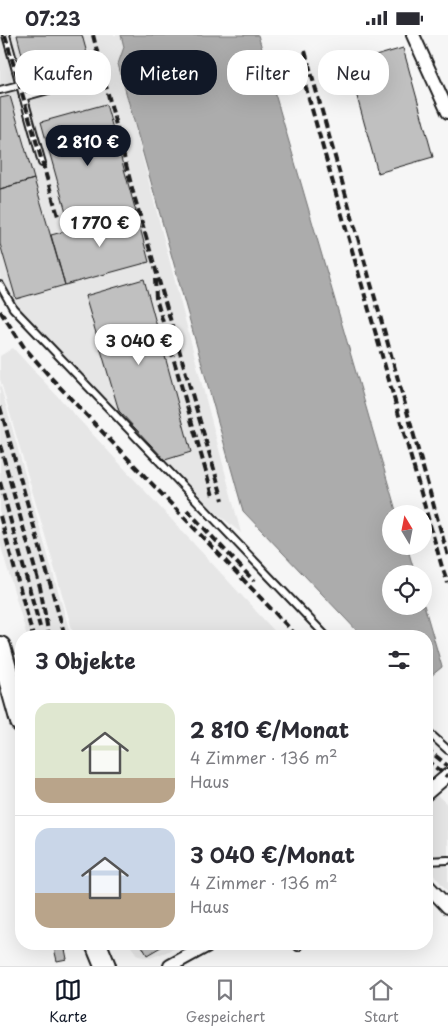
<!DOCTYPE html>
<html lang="de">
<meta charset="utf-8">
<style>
body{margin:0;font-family:"Playpen Sans",sans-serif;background:#f7f7f7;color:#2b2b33;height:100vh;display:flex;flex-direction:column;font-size:19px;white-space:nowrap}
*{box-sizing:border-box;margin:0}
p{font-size:16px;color:#7c7c81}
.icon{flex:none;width:28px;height:28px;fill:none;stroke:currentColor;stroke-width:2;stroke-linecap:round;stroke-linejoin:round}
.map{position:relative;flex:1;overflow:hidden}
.panel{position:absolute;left:15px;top:595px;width:418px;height:320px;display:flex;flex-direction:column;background:#fff;border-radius:20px;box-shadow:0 5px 20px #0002}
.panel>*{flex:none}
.banner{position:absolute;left:15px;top:15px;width:419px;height:45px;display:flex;gap:10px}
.needle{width:32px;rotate:350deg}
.fabs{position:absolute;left:382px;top:470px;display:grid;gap:10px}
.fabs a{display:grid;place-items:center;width:50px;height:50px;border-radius:50%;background:#fff;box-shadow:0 5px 20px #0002;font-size:25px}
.price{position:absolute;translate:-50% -42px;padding:0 11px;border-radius:18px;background:#fff;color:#222;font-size:16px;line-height:32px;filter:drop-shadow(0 1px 2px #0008)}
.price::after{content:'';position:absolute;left:50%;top:30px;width:15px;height:11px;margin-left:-8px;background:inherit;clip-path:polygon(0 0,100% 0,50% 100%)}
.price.selected{background:#111827;color:#fff}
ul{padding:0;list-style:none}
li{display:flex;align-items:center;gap:15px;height:125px;padding:0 20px}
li+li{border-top:1px solid #e1e1e2}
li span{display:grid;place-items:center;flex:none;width:140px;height:100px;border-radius:15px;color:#555}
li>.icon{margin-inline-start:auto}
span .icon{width:60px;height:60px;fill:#fffc;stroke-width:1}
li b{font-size:21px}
h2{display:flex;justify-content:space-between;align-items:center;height:60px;padding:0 20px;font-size:21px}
.pill{padding:0 18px;border-radius:20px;background:#fff;box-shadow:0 5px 20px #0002;font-size:18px;line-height:45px}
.pill.selected{background:#111827;color:#fff}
.status{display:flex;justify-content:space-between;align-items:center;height:35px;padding:0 25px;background:#fff;direction:ltr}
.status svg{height:14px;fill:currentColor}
.dock{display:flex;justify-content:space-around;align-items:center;height:70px;border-top:1px solid #e1e1e2;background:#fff;font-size:14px;color:#7c7c81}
.dock a{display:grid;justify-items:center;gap:2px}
.dock .selected{color:#111827}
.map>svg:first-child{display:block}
</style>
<div class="status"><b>07:23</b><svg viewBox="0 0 49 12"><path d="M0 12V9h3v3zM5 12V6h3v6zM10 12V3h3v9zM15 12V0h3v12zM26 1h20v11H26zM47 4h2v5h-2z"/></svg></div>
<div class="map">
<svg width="448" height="931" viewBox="0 0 448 931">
<rect width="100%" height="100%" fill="#f6f6f6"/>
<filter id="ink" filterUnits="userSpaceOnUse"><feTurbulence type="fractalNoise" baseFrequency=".02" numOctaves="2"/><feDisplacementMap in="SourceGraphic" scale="10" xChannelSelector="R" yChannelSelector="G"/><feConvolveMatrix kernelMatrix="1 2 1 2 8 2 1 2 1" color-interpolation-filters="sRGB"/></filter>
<g filter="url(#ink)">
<path fill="#e6e6e6" d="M0,0H121L124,12L118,29L241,498L209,472L0,252Z
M13,313L279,601H74L0,344V321Z
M0,349L36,479L71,601H27L2,515L0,507Z
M426,750L448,770V857L426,830Z
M129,909H188L150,923L138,921Z"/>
<path fill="#acacac" stroke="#727272" d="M121,0H258L397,479H391V511H407L415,539H391V571H424V570L442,632L426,645V601H362L243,476L118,29L124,12Z"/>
<path fill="#c0c0c0" stroke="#1c1c1c" d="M17,0H82L88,22L27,39Z
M403,13L433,122L378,138L348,29Z
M10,61L34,144L0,154V63Z
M106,69L136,177L71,195L41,87Z
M34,144L65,250L16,264L0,209V154Z
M136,177L149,227L65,250L51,200Z
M144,244L191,417L165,425L119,376L85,261Z
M53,909H64L67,924L57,926Z
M141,909H166L147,920Z"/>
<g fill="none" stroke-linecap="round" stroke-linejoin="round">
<g stroke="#1c1c1c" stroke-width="10">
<path id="lane" d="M6,0L42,128
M0,55L19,50
M23,62L99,41
M0,250L13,273L326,601
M426,695L448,715
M426,826L448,825
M296,909L298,912"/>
</g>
<g stroke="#1c1c1c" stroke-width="16">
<path id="street" d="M413,0L448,77
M426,759L448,740
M426,849L448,872
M170,931L210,909"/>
</g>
<g stroke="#1c1c1c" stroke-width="24">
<path id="primary" d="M0,612L21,687
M96,909L105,931"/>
</g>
<use href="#lane" stroke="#fff" stroke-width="6"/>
<use href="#street" stroke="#fff" stroke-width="12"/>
<use href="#primary" stroke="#fff" stroke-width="20"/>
<path stroke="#1c1c1c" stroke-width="4" stroke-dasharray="8 4" stroke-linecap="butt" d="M5,0L58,181
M93,0L133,157L223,465
M305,16L448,521
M302,39L442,532L448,548
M155,244L156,263L213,461
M0,276L24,312L52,344L297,601
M0,372L65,601
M0,410L40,552L49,601
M0,447L40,592
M187,475L254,546
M0,481L33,601
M426,713L448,731
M426,725L448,742"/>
</g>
</g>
</svg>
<div class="fabs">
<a><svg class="needle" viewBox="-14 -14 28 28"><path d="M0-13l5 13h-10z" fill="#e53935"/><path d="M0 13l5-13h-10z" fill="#7c7c81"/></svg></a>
<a><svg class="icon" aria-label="locate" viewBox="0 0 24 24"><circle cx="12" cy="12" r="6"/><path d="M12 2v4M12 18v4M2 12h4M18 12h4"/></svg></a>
</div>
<b class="price selected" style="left:88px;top:132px">2 810 €</b>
<b class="price" style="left:100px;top:213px">1 770 €</b>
<b class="price" style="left:139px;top:331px">3 040 €</b>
<div class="banner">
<a class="pill">Kaufen</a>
<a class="pill selected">Mieten</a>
<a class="pill">Filter</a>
<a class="pill">Neu</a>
</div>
<section class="panel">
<h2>3 Objekte<svg class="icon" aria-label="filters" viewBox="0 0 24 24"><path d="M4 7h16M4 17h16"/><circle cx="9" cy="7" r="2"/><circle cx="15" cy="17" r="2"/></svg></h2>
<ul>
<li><span style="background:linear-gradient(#dfe7d0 75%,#b9a48a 0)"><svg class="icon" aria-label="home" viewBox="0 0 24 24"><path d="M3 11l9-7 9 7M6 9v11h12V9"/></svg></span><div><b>2 810 €/Monat</b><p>4 Zimmer · 136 m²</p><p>Haus</p></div></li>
<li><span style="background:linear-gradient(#c9d6e8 65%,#b9a48a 0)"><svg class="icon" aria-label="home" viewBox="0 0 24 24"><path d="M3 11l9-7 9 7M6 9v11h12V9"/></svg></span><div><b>3 040 €/Monat</b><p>4 Zimmer · 136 m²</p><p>Haus</p></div></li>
</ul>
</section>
</div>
<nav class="dock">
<a class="selected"><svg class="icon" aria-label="map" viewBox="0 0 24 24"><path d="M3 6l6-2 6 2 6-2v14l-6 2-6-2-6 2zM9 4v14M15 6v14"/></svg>Karte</a>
<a><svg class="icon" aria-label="saved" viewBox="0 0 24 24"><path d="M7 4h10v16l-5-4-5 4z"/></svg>Gespeichert</a>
<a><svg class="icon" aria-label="home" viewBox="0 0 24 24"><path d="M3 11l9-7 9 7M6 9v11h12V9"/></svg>Start</a>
</nav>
